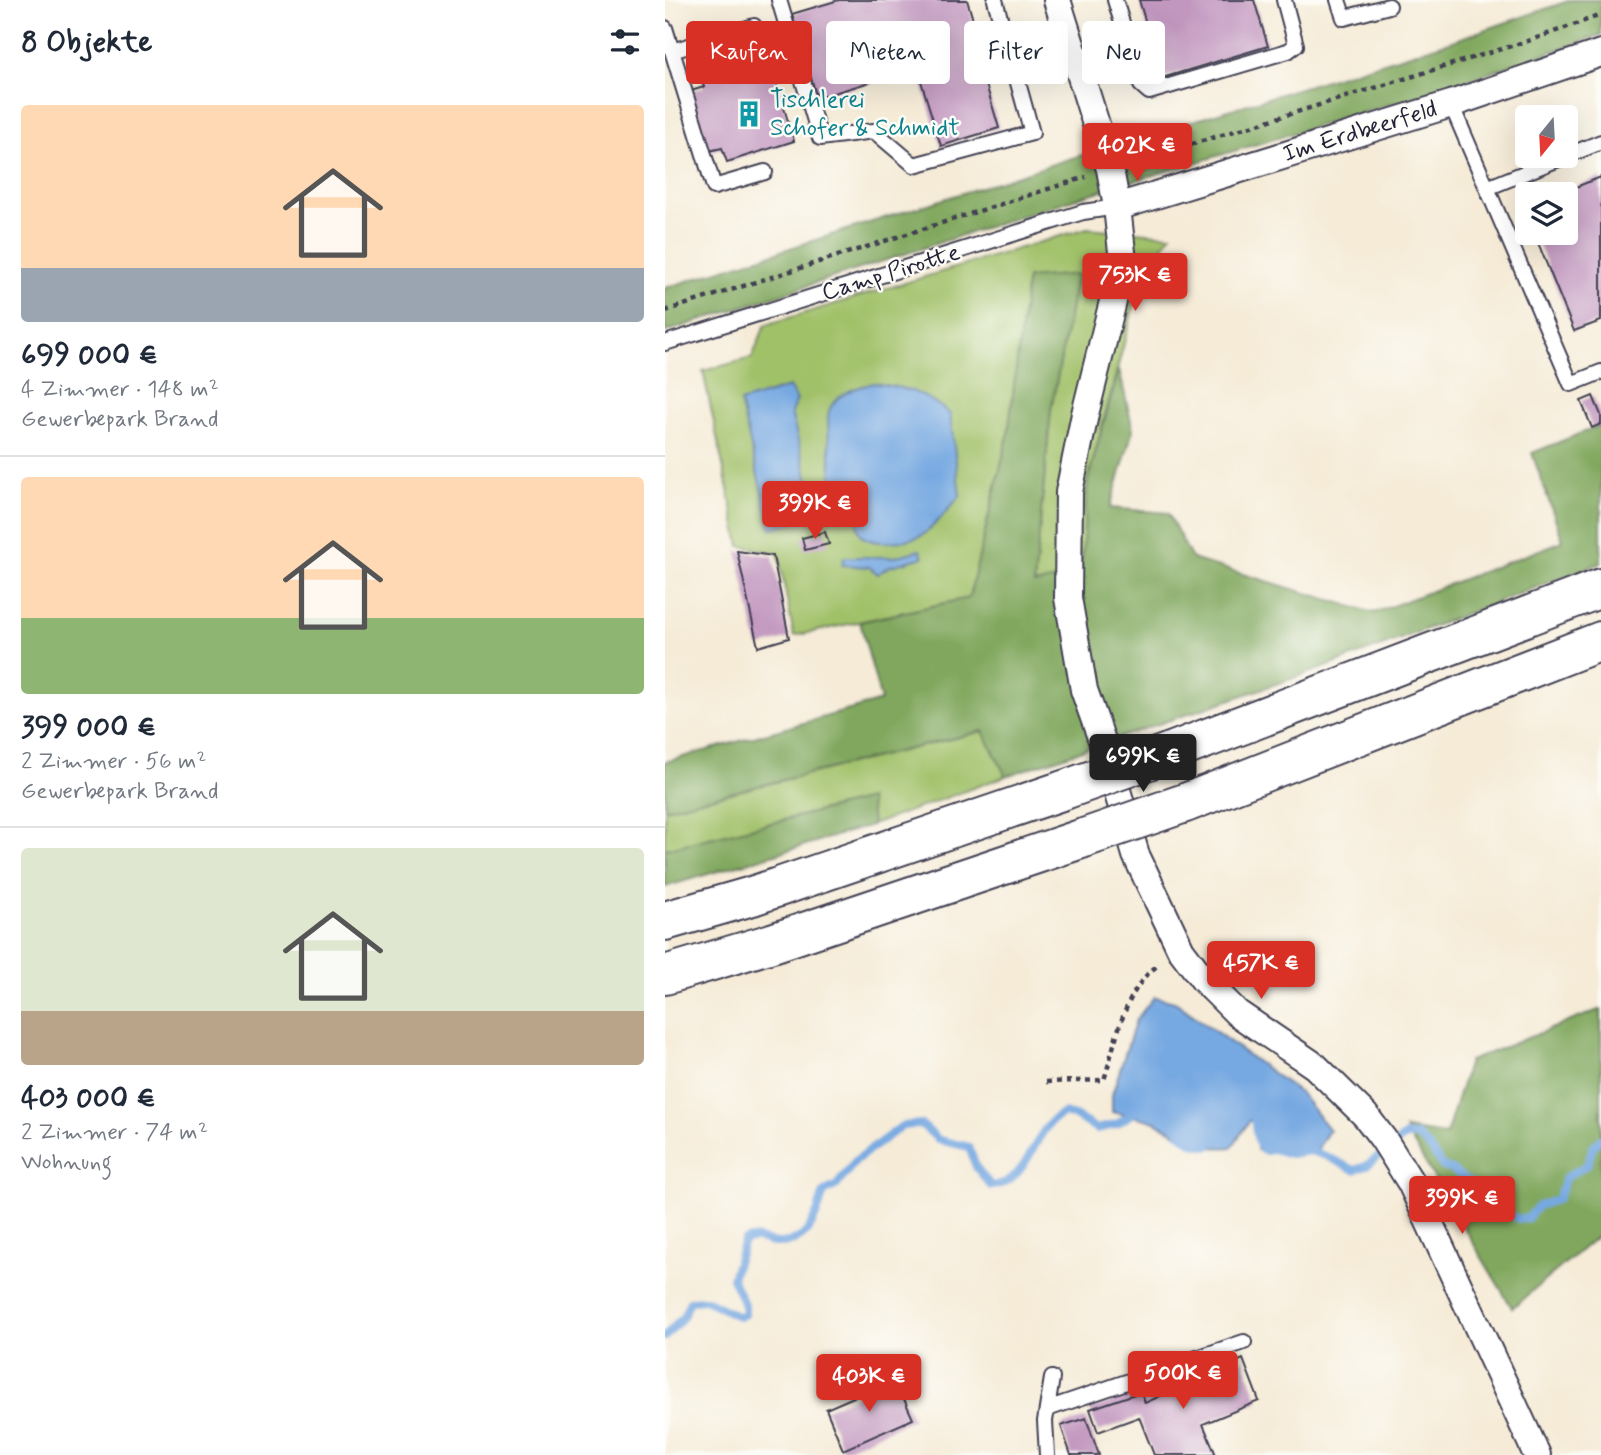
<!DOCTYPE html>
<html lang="de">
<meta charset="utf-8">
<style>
body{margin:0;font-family:Mynerve,sans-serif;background:#f6f6f7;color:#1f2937;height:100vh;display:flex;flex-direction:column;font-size:26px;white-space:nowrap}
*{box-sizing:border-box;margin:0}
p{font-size:23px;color:#747a83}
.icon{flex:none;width:38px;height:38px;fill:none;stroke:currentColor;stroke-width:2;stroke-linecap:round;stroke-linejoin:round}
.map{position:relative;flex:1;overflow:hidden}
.details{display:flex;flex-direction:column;background:#fff;width:665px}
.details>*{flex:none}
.top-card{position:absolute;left:21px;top:21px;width:665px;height:63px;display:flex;gap:14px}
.needle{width:46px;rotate:198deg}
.controls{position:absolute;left:850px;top:105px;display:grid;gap:14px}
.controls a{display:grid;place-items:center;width:63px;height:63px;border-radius:7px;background:#fff;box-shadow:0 7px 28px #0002;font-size:35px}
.price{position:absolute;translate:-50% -60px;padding:0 16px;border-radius:7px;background:#d93025;color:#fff;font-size:23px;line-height:46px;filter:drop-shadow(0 2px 4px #0008)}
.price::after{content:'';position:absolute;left:50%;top:42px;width:21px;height:16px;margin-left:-10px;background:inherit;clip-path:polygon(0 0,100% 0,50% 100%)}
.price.on{background:#222;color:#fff}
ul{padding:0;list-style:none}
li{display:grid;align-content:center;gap:14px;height:371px;padding:0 21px}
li+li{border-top:2px solid #e0e1e3}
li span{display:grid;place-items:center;height:217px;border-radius:7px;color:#555}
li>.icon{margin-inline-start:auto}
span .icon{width:126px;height:126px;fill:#fffc;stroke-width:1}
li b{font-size:30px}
h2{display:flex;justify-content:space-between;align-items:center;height:84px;padding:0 21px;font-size:30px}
.pill{padding:0 24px;border-radius:7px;background:#fff;box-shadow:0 7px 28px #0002;font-size:24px;line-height:63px}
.pill.on{background:#d93025;color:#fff}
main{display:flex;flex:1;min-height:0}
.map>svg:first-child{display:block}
</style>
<main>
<section class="details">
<h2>8 Objekte<svg class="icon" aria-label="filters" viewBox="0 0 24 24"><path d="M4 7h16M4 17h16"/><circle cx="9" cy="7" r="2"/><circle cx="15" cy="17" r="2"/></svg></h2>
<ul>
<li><span style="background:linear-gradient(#ffd9b3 75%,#9aa5b1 0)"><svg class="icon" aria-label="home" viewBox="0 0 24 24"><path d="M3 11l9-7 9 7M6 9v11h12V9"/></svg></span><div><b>699 000 €</b><p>4 Zimmer · 148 m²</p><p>Gewerbepark Brand</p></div></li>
<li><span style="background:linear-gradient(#ffd9b3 65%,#8fb573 0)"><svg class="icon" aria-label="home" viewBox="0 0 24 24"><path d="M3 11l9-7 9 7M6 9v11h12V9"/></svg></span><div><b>399 000 €</b><p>2 Zimmer · 56 m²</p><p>Gewerbepark Brand</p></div></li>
<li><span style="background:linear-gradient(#dfe7d0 75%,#b9a48a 0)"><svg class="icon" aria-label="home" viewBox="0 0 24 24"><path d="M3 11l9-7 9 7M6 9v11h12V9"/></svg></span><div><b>403 000 €</b><p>2 Zimmer · 74 m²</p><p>Wohnung</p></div></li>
</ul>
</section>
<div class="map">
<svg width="936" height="1455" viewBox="0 0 936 1455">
<rect width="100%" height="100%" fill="#fdfcf7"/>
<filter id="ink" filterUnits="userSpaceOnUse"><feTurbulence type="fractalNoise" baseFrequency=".0143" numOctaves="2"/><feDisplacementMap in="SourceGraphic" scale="14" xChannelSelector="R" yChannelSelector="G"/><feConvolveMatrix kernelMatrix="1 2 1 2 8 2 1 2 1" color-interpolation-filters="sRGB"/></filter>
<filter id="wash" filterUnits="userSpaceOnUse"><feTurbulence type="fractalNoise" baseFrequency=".00686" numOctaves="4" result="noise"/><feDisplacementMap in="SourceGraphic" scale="28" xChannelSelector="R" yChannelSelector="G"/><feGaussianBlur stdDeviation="1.57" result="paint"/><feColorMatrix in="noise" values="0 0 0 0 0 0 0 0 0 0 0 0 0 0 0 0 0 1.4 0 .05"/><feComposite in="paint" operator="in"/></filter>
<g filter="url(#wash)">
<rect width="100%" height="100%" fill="#f5ebd7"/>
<path fill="#a1c169" stroke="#627252" stroke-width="2" d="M422,228L506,235L476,279L423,479L416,573L369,585L386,410L412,275L362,279L343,436L304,598L129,636L113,553L75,546L38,371L87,358L100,325Z
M318,731L341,776L207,825L204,799L0,849V809Z"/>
<path fill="#80a75d" stroke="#51644c" stroke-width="2" d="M906,0H936V35L773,90L412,198L0,332V288L404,159L781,43Z
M412,274L386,410L369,584L416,573L423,479L454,369L468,430L445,508L503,513L527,559L709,613L898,541L867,453L936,425V563L661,667L341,776L318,731L0,809V762L216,701L195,622L304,598L343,436L362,278Z
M204,799L207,825L0,887V849Z
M936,1009V1233L847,1308L740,1129L781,1135L804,1061Z"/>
<path fill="#76a8e1" stroke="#4c658e" stroke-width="2" d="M209,383C245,389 257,391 285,414L295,496C284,508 273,523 260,533C249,542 206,547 196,535C191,528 192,517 191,508C177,504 170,492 167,478C166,466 161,419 164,411C170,393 193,387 209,383Z
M124,387L132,400L126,412L152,517L106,529L75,402Z
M255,550L258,557L223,567L213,574L204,567L177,565L179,557H229Z
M489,997L510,1002L635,1093L664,1130L650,1153L592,1150V1121L585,1120L567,1147C532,1151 519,1135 490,1122C477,1117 461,1115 447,1112V1095L471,1020Z"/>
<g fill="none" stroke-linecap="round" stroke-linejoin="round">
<path stroke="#76a8e1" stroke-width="8" d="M588,1112L593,1142L597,1150L602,1151L608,1149L625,1154L645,1151L661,1156L689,1170L701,1166L740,1136H752L764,1147L778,1167L787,1170L826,1197L840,1212L854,1219L863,1218L873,1206L893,1199L900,1178L923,1164L928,1146L936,1139
M515,1133L528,1143L544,1146
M0,1337L18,1317L25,1301L41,1300L74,1317L80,1314V1306L67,1278L79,1241C95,1235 96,1242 111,1243C145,1245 150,1218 159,1192L172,1185L191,1160L237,1126L256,1124L274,1140L304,1147L311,1167L326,1186C360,1184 365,1144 385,1123C388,1119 394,1116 399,1113L410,1116L432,1129L452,1124L471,1111"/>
</g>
<g id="blocks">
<path fill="#c196bf" d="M174,0H302L317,49L311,51L334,128L276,146L252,68L152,98L127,14Z
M474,0H589L603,46L497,78Z
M102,52L129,141L62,162L57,148L44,151L26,91L39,87L34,72Z
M936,177V321L909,331L869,233H901V194H893Z
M928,396L936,415V424L927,428L916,401Z
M160,532L164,544L140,550L137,538Z
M72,551L108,556L124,638L93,647Z
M578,1359L594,1401L538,1424L551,1455H489L474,1417L433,1432L425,1409L476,1392L480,1403Z
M230,1379L248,1419L178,1450L161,1409Z
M421,1418L434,1455H406L396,1426Z"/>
</g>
</g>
<g filter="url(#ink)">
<use href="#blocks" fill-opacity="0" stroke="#424052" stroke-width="2"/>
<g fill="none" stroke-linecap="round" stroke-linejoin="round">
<g stroke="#424052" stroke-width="18">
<path id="service" d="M114,0L155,138L209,131L249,165L367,133L330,0
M450,0L476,85L484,92L623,51L631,45L619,0
M673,0L679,18L724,6
M0,28L49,187L100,172
M7,51L89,26
M786,104L906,384L936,372
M822,188L936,142
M0,343L418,212L452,207
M382,1409L579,1342
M382,1455L380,1421L387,1378"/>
</g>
<g stroke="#424052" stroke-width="30">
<path id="minor" d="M392,0L445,169L452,207L458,261L420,414L404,492L403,598L419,690L439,746L471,855L516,950L538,979L572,1013L650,1066L700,1115L719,1140L746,1183L872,1455
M452,207L786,104L936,53"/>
</g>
<g stroke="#424052" stroke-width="42">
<path id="motorway" d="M503,753L936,588
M520,803L936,641
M0,921L87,896L399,790
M0,975L107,943L416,839"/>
</g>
<path stroke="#424052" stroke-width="4.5" stroke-dasharray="5 5" stroke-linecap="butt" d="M469,162L869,39L936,15
M0,311L421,177
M381,1082L439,1080C451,1042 459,987 495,964"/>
<use href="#service" stroke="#fff" stroke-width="14"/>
<use href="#minor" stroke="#fff" stroke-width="26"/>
<use href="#motorway" stroke="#fff" stroke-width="38"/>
<g stroke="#424052" stroke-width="42" stroke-linecap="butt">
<path id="motorway-bridge" d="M399,790L503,753
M416,839L520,803"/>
</g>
<use href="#motorway-bridge" stroke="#fff" stroke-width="38"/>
</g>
</g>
<defs>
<g id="building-bare" transform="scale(2.1)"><path d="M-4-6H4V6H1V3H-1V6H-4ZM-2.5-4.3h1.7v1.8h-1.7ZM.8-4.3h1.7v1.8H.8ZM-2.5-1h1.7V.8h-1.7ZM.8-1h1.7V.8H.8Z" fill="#0f9aa8" stroke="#fdfcf7" stroke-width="2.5" paint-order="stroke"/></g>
</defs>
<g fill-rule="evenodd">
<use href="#building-bare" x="84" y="114"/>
</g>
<g text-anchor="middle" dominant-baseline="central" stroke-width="5" stroke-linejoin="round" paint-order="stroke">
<g font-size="24" fill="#0d838f" stroke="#fdfcf7" text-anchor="start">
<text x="105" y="100">Tischlerei<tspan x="105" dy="28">Schofer &amp; Schmidt</tspan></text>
</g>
<g font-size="24" fill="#22223b" stroke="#fdfcf7">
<text transform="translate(695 132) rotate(-17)">Im Erdbeerfeld</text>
<text transform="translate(226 273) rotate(-17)">Camp Pirotte</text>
</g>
</g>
</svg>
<div class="controls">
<a><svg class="needle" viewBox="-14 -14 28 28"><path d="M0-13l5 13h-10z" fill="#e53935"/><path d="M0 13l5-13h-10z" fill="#747a83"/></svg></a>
<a><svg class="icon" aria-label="layers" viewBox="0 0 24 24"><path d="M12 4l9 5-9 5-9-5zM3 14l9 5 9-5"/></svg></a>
</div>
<b class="price" style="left:472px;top:183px">402K €</b>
<b class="price" style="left:470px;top:313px">753K €</b>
<b class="price" style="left:150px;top:541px">399K €</b>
<b class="price on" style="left:478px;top:794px">699K €</b>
<b class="price" style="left:596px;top:1001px">457K €</b>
<b class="price" style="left:797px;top:1236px">399K €</b>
<b class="price" style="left:518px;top:1411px">500K €</b>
<b class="price" style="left:204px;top:1414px">403K €</b>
<div class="top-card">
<a class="pill on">Kaufen</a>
<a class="pill">Mieten</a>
<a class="pill">Filter</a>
<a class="pill">Neu</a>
</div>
</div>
</main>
